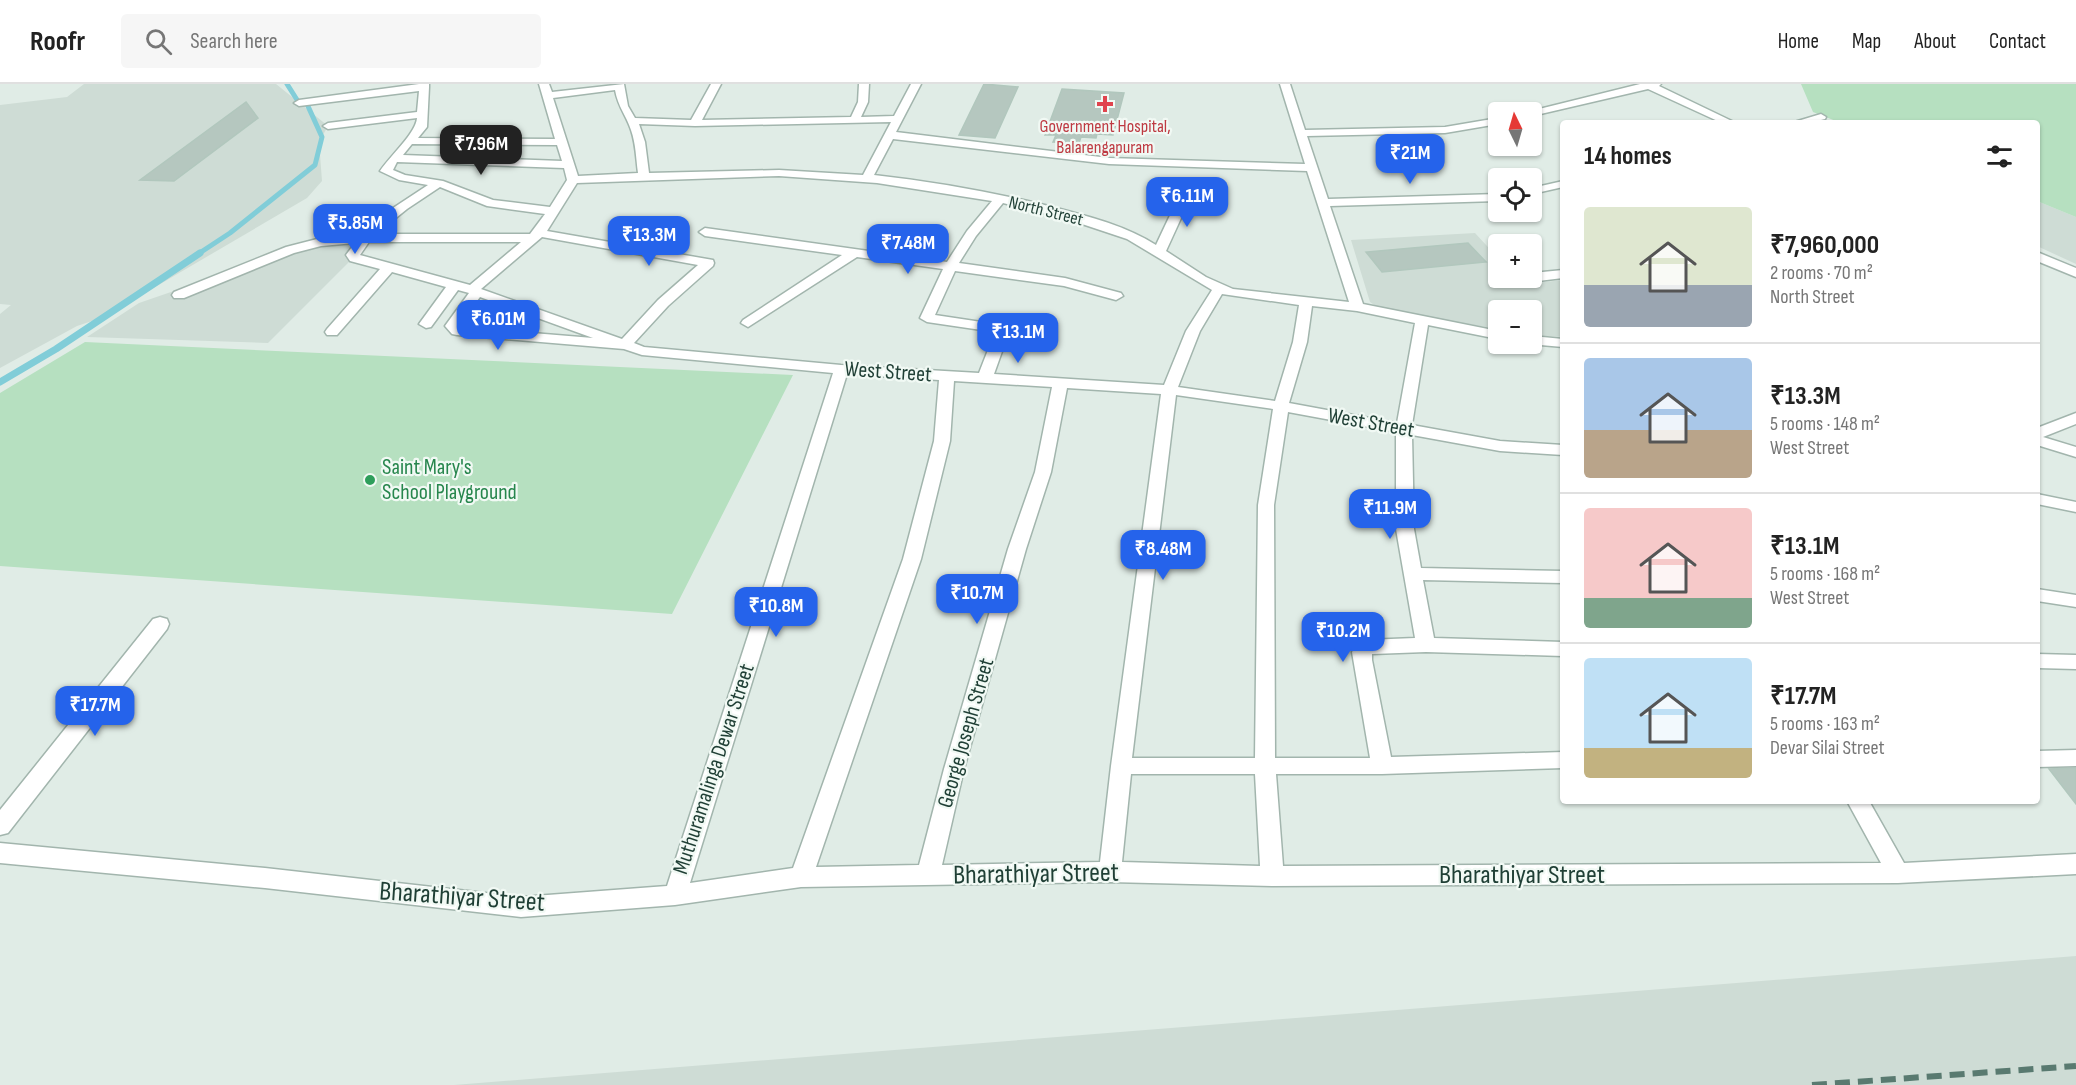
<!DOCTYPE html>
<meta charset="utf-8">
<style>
body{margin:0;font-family:"Sofia Sans Condensed",sans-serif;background:#f6f6f6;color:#222;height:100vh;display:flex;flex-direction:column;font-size:22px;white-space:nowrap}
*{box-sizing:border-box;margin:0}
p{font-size:20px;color:#767676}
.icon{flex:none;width:33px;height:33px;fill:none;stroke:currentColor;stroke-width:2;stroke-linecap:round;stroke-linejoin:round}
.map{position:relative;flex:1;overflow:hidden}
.details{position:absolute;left:1560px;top:36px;width:480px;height:684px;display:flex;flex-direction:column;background:#fff;border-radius:6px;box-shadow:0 2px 4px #0004}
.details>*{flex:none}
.needle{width:39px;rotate:355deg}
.controls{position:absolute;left:1488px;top:18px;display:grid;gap:12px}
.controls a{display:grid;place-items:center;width:54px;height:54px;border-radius:6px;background:#fff;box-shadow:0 2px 4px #0004;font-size:30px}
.price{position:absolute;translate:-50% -51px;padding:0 14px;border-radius:12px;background:#2563eb;color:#fff;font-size:20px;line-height:39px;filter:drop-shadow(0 2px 3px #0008)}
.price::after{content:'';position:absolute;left:50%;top:36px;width:18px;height:14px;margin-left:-9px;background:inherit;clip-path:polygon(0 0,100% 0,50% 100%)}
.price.selected{background:#222;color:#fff}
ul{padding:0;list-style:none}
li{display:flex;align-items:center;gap:18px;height:150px;padding:0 24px}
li+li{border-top:2px solid #e0e0e0}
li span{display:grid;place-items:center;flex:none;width:168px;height:120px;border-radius:6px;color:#555}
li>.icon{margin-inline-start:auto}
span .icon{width:72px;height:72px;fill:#fffc;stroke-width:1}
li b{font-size:26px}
h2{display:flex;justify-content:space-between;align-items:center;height:72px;padding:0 24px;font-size:26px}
header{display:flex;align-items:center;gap:36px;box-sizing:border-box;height:84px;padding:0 30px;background:#fff;border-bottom:2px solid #e0e0e0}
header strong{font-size:28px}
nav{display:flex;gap:33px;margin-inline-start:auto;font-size:21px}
.search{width:420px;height:54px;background:#f6f6f6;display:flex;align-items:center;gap:15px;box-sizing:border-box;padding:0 21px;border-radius:6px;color:#767676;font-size:22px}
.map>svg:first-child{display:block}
</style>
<header>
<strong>Roofr</strong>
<div class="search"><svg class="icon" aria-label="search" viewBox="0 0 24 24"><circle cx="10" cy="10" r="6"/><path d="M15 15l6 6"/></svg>Search here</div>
<nav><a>Home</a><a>Map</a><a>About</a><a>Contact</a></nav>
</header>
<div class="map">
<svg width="2076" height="1001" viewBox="0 0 2076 1001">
<rect width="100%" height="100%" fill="#e0ece6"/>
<path fill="#cedcd5" d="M84,0H276L328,42L319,58L322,97L307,114L104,233L77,242L0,284V230L11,221L0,220V21L67,13Z
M2037,117L2076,133V180L2037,162Z
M1475,149L1498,174V194H1519L1527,200L1563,196V253L1532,251V226H1498V245L1380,225L1370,218L1351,156Z
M369,158L268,259L87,253L139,219L287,168L336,159Z
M2076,872V1001H454Z"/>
<path fill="#b6e0c0" d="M1801,0H2076V133L2037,117V39H1841L1813,28Z
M85,258L793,291L672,530L0,482V309Z"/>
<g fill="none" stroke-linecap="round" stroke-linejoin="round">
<path stroke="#81cdd8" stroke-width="5" d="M198,170L230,149L315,81L322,53L307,20L299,19L287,0"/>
<path stroke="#81cdd8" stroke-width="7" d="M0,298L56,265L200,169"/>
</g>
<path fill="#b5c7bf" stroke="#b1c7bd" stroke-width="1.5" d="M984,0L1018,3L995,54L959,51Z
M1062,5L1124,9L1113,51L1097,50L1096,54L1081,53L1079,59L1053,58L1056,51H1045Z
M246,18L258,34L174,97L140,96Z
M1468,159L1486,178L1382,188L1366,168Z
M2076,684V720L2049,685Z"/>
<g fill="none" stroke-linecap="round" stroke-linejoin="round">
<g stroke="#a2b5ad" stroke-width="3">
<path id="minor" d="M419,0H429V3L427,43L418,54L555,55L539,0H549L552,8L624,0L628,22L635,34L691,36L711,0H721L702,36L851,33L858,18L859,0H869L868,18L861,33L894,32L911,0H921L896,48L1109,74L1305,80L1280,0H1290L1305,46L1445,43L1498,34V40L1445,49L1307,52L1328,115L1498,110V117L1330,122L1363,220L1498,247V255L1428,241L1412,341L1500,357L1563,361V371L1500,367L1412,351L1414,445L1421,484L1563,487V499L1423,496L1434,554L1563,558V572L1426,568L1372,570V576L1391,673L1563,668V684L1382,690H1276L1283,782L1881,779L1847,717H1869L1904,779L2076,770V790L1898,799L1272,802L1110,798L801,803L675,821L521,833L265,804L0,779V759L265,784L521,813L667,802L833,289L642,271L624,265L457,251L452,250L445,242L469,209L458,206L431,243L426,244L419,240L446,203L392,188L337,251H327L325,248L327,245L380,185L350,177L346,171L355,159L321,162L294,169L184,214H174L172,211L174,208L286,163L321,154L362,151L387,128L428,101L399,96L380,87C390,72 416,49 417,34L328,45L323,42L328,39L417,28L419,7L299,22L294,19L299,16ZM615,6C618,23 626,31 631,46C636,60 636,75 638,89L578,92L553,14ZM891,38L863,91L779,86L649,89L645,58L639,40L695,42ZM893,55L1109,80L1307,87L1349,218L1233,205L1206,193L1166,167L1193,108L1191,106L1187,104L1181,108L1156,161C1126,142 1091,133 1057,124C997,109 936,98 874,91ZM412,60L557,61L562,77L403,71ZM397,78L564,84L567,96L550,123L493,116L443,97L405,91L393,86ZM779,92L877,99L992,117L967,147L947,178L705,144L699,148L705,152L842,171L743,236L741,239L748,243L857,173L943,185L920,234L927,238L995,248L979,289L841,281L644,263L634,259L668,222L713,182L714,179L713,176L547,147L577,99ZM440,103L487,122L545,130L530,150H376L407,125ZM1003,119L1067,135L1127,155L1212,206L1186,247L1164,301L994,290L1010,245L1008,242L935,231L955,187L1064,202L1116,216L1123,212L1121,209L1065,194L959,179L976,152ZM542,153L698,181L658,216L622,255L481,205ZM369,158H521L470,201L360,171ZM1222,210L1299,221L1293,258L1275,317L1178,303L1200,247ZM480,213L593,254L461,243V238ZM1312,222L1357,227L1415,239L1397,339L1289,319L1307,258ZM847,290L939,296L934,357L903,475L793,784L690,799ZM954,297L1052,303L1035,388L1008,465L944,685L919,781L816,783L921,475L950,357ZM1067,304L1161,310L1111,682L1100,778L942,781L964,685L1026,465L1051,388ZM1176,311L1273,325L1258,421L1255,674H1132ZM1288,328L1396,348V445L1415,554L1366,556L1359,558L1352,568L1370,674H1275L1274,421ZM1131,690H1255L1260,782L1122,778Z
M1640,0H1661L1659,2L1736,39H1722L1648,5L1532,32V28H1527Z
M1821,30L1826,33L1825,35L1809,39H1791Z
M1563,97V103L1532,110V104Z
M2037,168L2076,184V193L2037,177Z
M1563,186V194L1505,201L1498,197L1503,194H1532V189Z
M1532,252L1563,255V263L1529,260H1532Z
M2076,329V340L2043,353L2076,363V373L2037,361V344Z
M2037,410L2076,418V428L2037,420Z
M2037,505L2076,511V523L2037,517Z
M160,533L167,535L169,540L167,545L8,749L0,751V726L153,535Z
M2037,570L2076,571V585L2037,584Z
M2076,666V682L2037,683V667Z"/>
</g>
<use href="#minor" fill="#fff" fill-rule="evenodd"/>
<path stroke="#597a70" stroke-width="6" stroke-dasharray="15 8" stroke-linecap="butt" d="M1812,1001L2076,982"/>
</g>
<path fill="#e0444e" stroke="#f1f9f4" stroke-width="2" d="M1102 11h6v6h6v6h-6v6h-6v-6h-6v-6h6z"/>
<circle fill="#2e9e5b" stroke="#f1f9f4" stroke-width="2" cx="370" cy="396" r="6"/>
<g text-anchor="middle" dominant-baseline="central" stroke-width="4.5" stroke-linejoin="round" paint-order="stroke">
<g font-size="18" fill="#be3a42" stroke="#f1f9f4">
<text x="1105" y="42">Government Hospital,<tspan x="1105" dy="21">Balarengapuram</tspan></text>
</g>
<g font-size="18" fill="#1f3f35" stroke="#f1f9f4">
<text transform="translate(1046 127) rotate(14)">North Street</text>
</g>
<g font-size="22" fill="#1f3f35" stroke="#f1f9f4">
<text transform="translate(888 288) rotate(4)">West Street</text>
<text transform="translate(1371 339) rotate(10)">West Street</text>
<text transform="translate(966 649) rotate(-74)">George Joseph Street</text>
<text transform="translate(714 685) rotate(-72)">Muthuramalinga Dewar Street</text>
</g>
<g font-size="22" fill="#27864d" stroke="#f1f9f4" text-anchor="start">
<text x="382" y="383">Saint Mary's<tspan x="382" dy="25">School Playground</tspan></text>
</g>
<g font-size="27" fill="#1f3f35" stroke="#f1f9f4">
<text transform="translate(1036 790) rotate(-1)">Bharathiyar Street</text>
<text x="1522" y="791">Bharathiyar Street</text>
<text transform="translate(462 813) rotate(4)">Bharathiyar Street</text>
</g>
</g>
</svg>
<div class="controls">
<a><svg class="needle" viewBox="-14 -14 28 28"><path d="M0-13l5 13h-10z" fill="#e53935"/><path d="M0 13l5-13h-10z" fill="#767676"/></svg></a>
<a><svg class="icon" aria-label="locate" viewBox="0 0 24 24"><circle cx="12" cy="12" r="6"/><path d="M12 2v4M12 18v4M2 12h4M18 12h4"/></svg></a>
<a>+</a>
<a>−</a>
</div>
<b class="price selected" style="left:481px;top:92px">₹7.96M</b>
<b class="price" style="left:1410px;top:101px">₹21M</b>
<b class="price" style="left:1187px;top:144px">₹6.11M</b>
<b class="price" style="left:355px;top:171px">₹5.85M</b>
<b class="price" style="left:649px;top:183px">₹13.3M</b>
<b class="price" style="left:908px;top:191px">₹7.48M</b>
<b class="price" style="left:498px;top:267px">₹6.01M</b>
<b class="price" style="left:1018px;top:280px">₹13.1M</b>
<b class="price" style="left:1390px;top:456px">₹11.9M</b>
<b class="price" style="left:1163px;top:497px">₹8.48M</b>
<b class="price" style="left:977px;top:541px">₹10.7M</b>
<b class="price" style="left:776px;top:554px">₹10.8M</b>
<b class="price" style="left:1343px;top:579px">₹10.2M</b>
<b class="price" style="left:95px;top:653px">₹17.7M</b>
<section class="details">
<h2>14 homes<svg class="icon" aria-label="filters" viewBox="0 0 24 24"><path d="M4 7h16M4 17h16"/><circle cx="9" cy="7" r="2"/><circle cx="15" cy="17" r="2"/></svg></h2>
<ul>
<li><span style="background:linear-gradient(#dfe7d0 65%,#9aa5b1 0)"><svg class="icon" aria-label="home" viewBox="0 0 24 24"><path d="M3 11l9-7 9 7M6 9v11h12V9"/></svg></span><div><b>₹7,960,000</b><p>2 rooms · 70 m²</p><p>North Street</p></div></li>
<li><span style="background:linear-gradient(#a9c7e8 60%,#b9a48a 0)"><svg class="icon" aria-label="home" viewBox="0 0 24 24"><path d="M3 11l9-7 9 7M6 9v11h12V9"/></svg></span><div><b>₹13.3M</b><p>5 rooms · 148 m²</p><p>West Street</p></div></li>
<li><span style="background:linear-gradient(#f6c9c9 75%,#7fa58c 0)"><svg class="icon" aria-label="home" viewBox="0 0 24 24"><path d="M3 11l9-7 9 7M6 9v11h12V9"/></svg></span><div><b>₹13.1M</b><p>5 rooms · 168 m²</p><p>West Street</p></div></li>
<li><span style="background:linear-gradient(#bfe0f5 75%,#c2b280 0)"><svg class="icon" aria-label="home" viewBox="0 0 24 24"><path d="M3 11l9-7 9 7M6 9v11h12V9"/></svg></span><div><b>₹17.7M</b><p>5 rooms · 163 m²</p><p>Devar Silai Street</p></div></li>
</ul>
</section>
</div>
